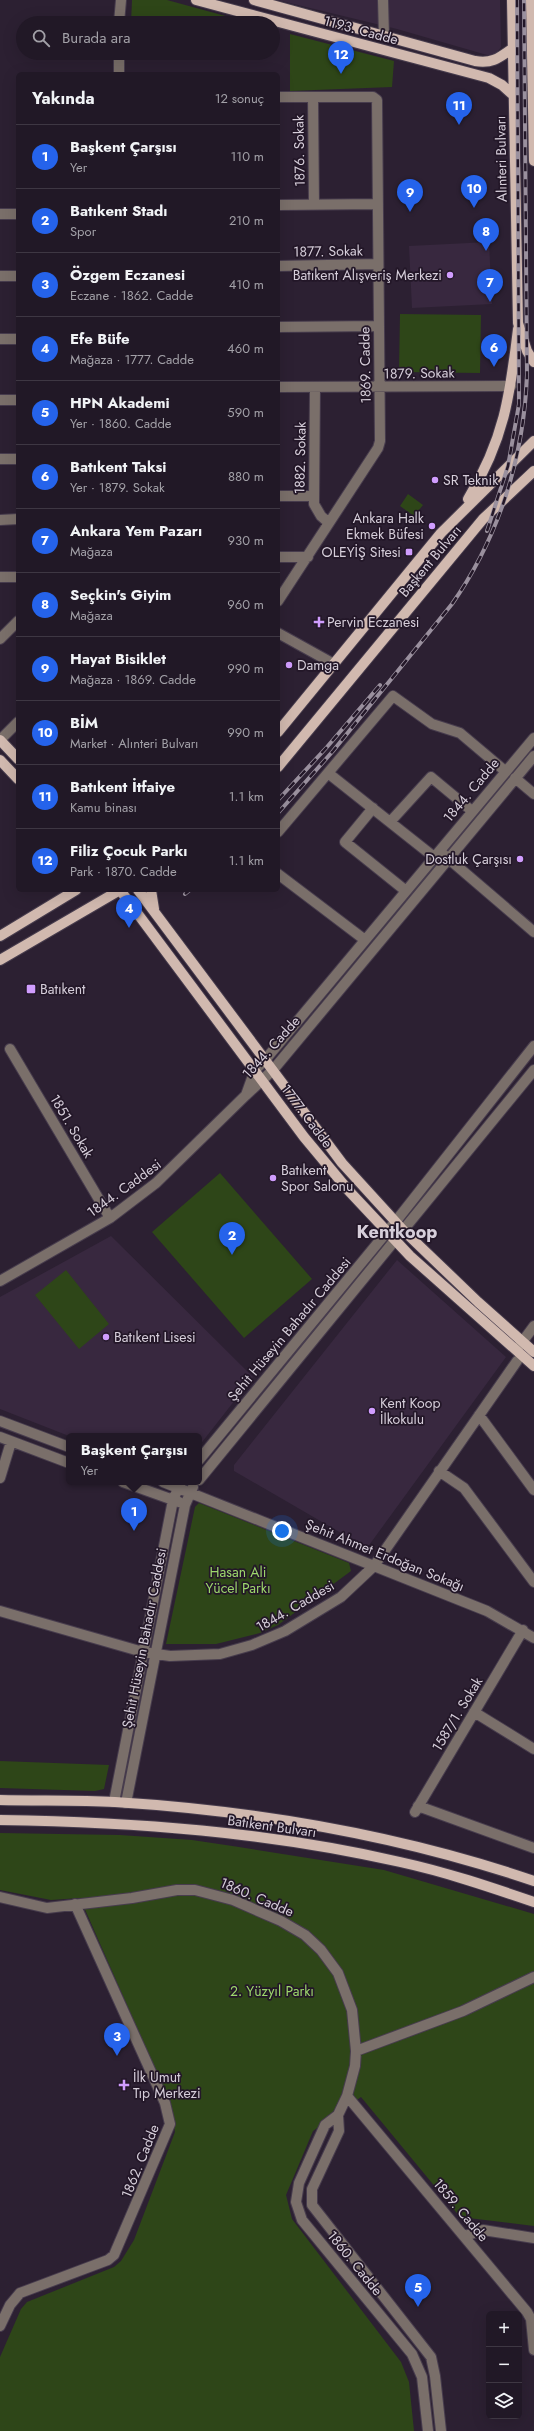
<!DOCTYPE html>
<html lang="tr">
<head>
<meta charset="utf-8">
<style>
	body { margin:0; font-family:Jost,sans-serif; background:#2d2532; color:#f1f3f6 }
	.controls { position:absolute; right:12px; bottom:12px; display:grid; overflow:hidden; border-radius:6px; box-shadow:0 4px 16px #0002 }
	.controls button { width:36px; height:36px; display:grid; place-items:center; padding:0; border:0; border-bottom:1px solid #3e3743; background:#211826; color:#f1f3f6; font:20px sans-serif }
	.you { position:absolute; left:282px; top:1531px; width:14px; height:14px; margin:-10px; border:3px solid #fff; border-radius:50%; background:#1a73e8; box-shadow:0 0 0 6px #1a73e833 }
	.badge { display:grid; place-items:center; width:26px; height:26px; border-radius:50%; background:#2563eb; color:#fff; font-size:13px; font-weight:700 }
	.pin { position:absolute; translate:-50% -33px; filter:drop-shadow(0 1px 2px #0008) }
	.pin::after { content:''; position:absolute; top:21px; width:14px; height:12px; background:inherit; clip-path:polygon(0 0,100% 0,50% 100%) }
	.popup { position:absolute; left:66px; top:1433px; width:136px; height:52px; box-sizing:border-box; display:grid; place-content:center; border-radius:6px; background:#211826; filter:drop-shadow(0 1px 3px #0005); font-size:13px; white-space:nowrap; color:#a2a0a7 }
	.popup b { font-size:15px; color:#f1f3f6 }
	.popup::after { content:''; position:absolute; left:50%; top:100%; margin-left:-8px; border:8px solid transparent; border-top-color:#211826 }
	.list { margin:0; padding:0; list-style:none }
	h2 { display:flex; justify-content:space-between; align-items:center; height:52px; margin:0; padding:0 16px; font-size:17px }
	h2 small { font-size:13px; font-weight:400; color:#a2a0a7 }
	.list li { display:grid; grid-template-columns:26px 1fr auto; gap:12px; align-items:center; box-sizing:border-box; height:64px; padding:0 16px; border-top:1px solid #3e3743 }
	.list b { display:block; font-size:15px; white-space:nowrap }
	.list p { margin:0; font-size:13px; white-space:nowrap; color:#a2a0a7 }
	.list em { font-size:13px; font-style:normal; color:#a2a0a7 }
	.icon { flex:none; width:22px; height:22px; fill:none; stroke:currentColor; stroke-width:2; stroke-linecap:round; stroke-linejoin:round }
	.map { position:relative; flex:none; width:534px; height:2431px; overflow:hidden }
	.search { position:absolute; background:#211826; box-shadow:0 4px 16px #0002; left:16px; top:16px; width:264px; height:44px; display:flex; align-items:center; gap:10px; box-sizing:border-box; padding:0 14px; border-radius:22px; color:#a2a0a7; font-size:15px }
	.panel { position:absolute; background:#211826; box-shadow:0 4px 16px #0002; left:16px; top:72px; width:264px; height:820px; border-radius:6px }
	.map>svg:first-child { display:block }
</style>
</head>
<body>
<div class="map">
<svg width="534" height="2431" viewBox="0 0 534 2431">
	<rect width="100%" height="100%" fill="#2c2032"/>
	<!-- built -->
	<path fill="#38283f" d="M277,0H500L501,47L494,57L397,29Z
		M489,242L492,304L412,308L409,246Z
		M111,1236L253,1377L199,1446V1436H69L0,1409V1297Z
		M397,1260L506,1357L367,1548L234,1471V1465Z"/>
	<!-- green -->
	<path fill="#2e4618" d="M132,0H167L251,23H131Z
		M290,34L394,61L392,87L290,91Z
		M400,314L481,315L480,373L399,372Z
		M408,494L423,505L414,516L400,506Z
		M220,1173L312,1279L244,1338L152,1232Z
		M66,1270L109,1324L79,1349L35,1295Z
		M199,1503L349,1563L351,1571L278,1625L260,1633L216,1644H166L195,1507Z
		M0,1761L109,1765L104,1789L95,1791L0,1788Z
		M0,1833L120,1835L192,1840L239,1847L384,1870L534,1914V2226L460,2217L361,2097L313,2131L286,2195L292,2219L401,2362L409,2382L414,2431H0V2357L21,2309L27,2302L114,2267L121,2261L134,2240L175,2132L169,2101L80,1898L51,1900L0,1890Z"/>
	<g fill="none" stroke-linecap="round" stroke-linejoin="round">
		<!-- minor casing -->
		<g stroke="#473c4d" stroke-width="12">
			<path id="minor" d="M383,0L384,36
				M119,23L121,0
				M119,53V74
				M278,97H373L377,100L380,441L378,448L278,601
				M313,97L314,205
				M278,205L378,204
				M0,214H18
				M278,266L378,264
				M0,276H18
				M278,327L379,326
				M0,339H18
				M278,387L511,386
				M315,388L314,504L321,516L329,523
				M0,400H18
				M0,459H18
				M278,496H314
				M0,520L18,519
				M278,557H308
				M0,577H18
				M278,633L334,664
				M0,639L18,621
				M534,738L265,1060L255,1070L246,1095L273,1070L534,756
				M0,740L18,722
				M328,773L434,857
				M515,778L534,794
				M373,808L345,842L406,891
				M390,822L431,777L472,811
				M278,832L393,696L432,724L460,733L505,771
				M443,854L534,932
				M278,874L365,940
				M10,1049L110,1218
				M0,1281L110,1218L156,1183L246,1095
				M517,1349L534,1326
				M479,1415L534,1490
				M0,1421L69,1447
				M0,1437L69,1463
				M199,1460L400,1216L534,1046
				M439,1471L464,1488L534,1582
				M0,1478L11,1442
				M199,1480L534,1070
				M123,1482L179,1502
				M163,1482L487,1611L534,1638
				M0,1611L143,1652L170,1656L220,1654L252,1645L285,1631L341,1597L374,1566L517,1361
				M474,1712L534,1749
				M114,1802L173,1500L181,1482
				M126,1803L185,1505L193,1487
				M418,1806L534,1848
				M415,1812L523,1630
				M0,1897L47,1908L132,1898L177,1890H195L233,1900L281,1921L305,1935L321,1950L338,1973L352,2010L356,2051L355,2066L347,2096L338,2115
				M356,2051L463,2011L534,1977
				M347,2096L527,2312L531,2319L534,2350
				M465,2236L483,2230L534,2238
				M0,2326L10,2305L20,2293L108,2260L114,2255L170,2124L165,2103L75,1904
				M428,2431L422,2377L412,2354L302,2220L296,2202L299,2183L325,2125L338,2115L339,2131L312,2189V2205L431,2357L435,2376L441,2431"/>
		</g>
		<!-- major casing -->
		<g stroke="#473c4d" stroke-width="12">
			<path id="major" d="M196,0L489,78L502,85L514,96
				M254,0L475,61C492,64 499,58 513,48
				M512,0L518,323L527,351L534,362
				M531,0L534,161
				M468,499C504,440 510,396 518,329
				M278,732L441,533L534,441
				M0,740L18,759
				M0,760L18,779
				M278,767L483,519L534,471
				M120,890L304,1137L349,1191L410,1256L534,1366
				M138,890L342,1163L404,1231L478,1302L534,1352
				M151,890L154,909
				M0,936L76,890
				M0,960L120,890
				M0,1800C38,1801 77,1800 115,1802C258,1811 399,1835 534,1881
				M0,1820C135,1822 269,1832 400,1862C446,1872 490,1887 534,1902"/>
		</g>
		<!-- minor -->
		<use href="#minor" stroke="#7a6f6a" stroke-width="10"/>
		<!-- major -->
		<use href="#major" stroke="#d1b9af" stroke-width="10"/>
		<!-- rail casing -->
		<g stroke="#9a909e" stroke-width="4">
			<path id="rail" d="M487,531L508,466L519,404L517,0
				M278,800L327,747L380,685
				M278,813L333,751L452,604C499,537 524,457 527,375L524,0
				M185,894L190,890"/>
		</g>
		<!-- rail -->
		<use href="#rail" stroke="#231728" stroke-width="2.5" stroke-dasharray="8" stroke-linecap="butt"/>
	</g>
	<!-- markers -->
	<g fill="#d09dfe" stroke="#231728" stroke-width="1.5">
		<circle cx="450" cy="275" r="4"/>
		<circle cx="435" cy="480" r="4"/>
		<circle cx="432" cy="526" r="4"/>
		<rect x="405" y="548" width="8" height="8" rx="2"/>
		<path d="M317 616h4v4h4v4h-4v4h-4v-4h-4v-4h4z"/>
		<circle cx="289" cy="665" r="4"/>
		<circle cx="520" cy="859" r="4"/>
		<rect x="26" y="984" width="10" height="10" rx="2"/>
		<circle cx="273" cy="1178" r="4"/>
		<circle cx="106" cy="1337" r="4"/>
		<circle cx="372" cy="1411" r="4"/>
		<path d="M122 2079h4v4h4v4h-4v4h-4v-4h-4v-4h4z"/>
	</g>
	<g text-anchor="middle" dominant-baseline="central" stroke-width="3.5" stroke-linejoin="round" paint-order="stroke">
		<!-- street labels -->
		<g font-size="14" fill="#d6ceda" stroke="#231728">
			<text transform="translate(361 30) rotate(15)">1193. Cadde</text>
			<text transform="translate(299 151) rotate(-91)">1876. Sokak</text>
			<text transform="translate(501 159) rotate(-91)">Alınteri Bulvarı</text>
			<text transform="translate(328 251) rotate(-1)">1877. Sokak</text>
			<text transform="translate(365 365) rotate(-91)">1869. Cadde</text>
			<text transform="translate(419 373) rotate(-1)">1879. Sokak</text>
			<text transform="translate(300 458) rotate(-89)">1882. Sokak</text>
			<text transform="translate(430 561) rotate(-50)">Başkent Bulvarı</text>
			<text transform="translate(471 790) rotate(-50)">1844. Cadde</text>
			<text transform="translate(271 1047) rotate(-48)">1844. Cadde</text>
			<text transform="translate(307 1116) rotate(53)">1777. Cadde</text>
			<text transform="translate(72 1126) rotate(59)">1851. Sokak</text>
			<text transform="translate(124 1188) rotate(-36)">1844. Caddesi</text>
			<text transform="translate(289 1329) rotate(-50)">Şehit Hüseyin Bahadır Caddesi</text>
			<text transform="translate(385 1555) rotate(22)">Şehit Ahmet Erdoğan Sokağı</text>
			<text transform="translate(295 1606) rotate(-30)">1844. Caddesi</text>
			<text transform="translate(144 1638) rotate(-79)">Şehit Hüseyin Bahadır Caddesi</text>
			<text transform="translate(457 1714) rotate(-59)">1587/1. Sokak</text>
			<text transform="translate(272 1826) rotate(8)">Batıkent Bulvarı</text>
			<text transform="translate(257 1897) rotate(23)">1860. Cadde</text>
			<text transform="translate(140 2161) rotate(-68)">1862. Cadde</text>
			<text transform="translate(461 2210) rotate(50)">1859. Cadde</text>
			<text transform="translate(355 2263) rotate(51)">1860. Cadde</text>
		</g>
		<!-- poi labels -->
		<g font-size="14" fill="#d6ceda" stroke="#231728" text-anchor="start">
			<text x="442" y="275" text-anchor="end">Batıkent Alışveriş Merkezi</text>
			<text x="443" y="480">SR Teknik</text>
			<text x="424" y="518" text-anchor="end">Ankara Halk<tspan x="424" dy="16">Ekmek Büfesi</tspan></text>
			<text x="401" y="552" text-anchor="end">OLEYİŞ Sitesi</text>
			<text x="327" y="622">Pervin Eczanesi</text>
			<text x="297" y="665">Damga</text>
			<text x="512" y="859" text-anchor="end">Dostluk Çarşısı</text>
			<text x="40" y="989">Batıkent</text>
			<text x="281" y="1170">Batıkent<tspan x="281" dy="16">Spor Salonu</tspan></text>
			<text x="114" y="1337">Batıkent Lisesi</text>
			<text x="380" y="1403">Kent Koop<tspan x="380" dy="16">İlkokulu</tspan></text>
			<text x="133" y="2077">İlk Umut<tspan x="133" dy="16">Tıp Merkezi</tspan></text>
		</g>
		<!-- park labels -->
		<g font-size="14" fill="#9dd86c" stroke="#231728">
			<text x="238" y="1572">Hasan Ali<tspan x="238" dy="16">Yücel Parkı</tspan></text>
			<text x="272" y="1991">2. Yüzyıl Parkı</text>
		</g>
		<!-- district labels -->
		<g font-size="18" font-weight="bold" fill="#d6ceda" stroke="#231728">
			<text x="397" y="1232">Kentkoop</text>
		</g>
	</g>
</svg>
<div class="controls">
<button>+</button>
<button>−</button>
<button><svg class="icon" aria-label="layers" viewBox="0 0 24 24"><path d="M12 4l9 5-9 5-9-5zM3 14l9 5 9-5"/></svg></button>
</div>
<div class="you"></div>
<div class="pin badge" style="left:134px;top:1531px">1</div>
<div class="popup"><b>Başkent Çarşısı</b>Yer</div>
<div class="pin badge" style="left:232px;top:1255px">2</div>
<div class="pin badge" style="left:117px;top:2056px">3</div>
<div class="pin badge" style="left:129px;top:928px">4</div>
<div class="pin badge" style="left:418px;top:2307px">5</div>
<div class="pin badge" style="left:494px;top:367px">6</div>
<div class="pin badge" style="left:490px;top:302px">7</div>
<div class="pin badge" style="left:486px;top:251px">8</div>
<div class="pin badge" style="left:410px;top:212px">9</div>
<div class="pin badge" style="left:474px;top:208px">10</div>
<div class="pin badge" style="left:459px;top:125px">11</div>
<div class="pin badge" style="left:341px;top:74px">12</div>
<div class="search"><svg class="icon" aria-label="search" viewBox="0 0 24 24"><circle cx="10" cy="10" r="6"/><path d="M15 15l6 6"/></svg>Burada ara</div>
<section class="panel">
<h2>Yakında<small>12 sonuç</small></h2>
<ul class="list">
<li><span class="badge">1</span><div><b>Başkent Çarşısı</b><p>Yer</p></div><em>110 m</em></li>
<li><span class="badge">2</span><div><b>Batıkent Stadı</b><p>Spor</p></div><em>210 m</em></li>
<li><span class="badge">3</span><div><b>Özgem Eczanesi</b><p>Eczane · 1862. Cadde</p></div><em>410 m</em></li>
<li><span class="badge">4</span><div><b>Efe Büfe</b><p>Mağaza · 1777. Cadde</p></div><em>460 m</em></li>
<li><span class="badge">5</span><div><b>HPN Akademi</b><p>Yer · 1860. Cadde</p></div><em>590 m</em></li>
<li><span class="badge">6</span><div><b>Batıkent Taksi</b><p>Yer · 1879. Sokak</p></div><em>880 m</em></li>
<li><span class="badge">7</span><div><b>Ankara Yem Pazarı</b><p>Mağaza</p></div><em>930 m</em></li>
<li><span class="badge">8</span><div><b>Seçkin's Giyim</b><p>Mağaza</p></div><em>960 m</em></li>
<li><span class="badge">9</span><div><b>Hayat Bisiklet</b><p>Mağaza · 1869. Cadde</p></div><em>990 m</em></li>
<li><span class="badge">10</span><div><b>BİM</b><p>Market · Alınteri Bulvarı</p></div><em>990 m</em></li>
<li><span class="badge">11</span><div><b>Batıkent İtfaiye</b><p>Kamu binası</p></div><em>1.1 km</em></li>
<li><span class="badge">12</span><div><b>Filiz Çocuk Parkı</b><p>Park · 1870. Cadde</p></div><em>1.1 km</em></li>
</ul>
</section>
</div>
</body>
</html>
